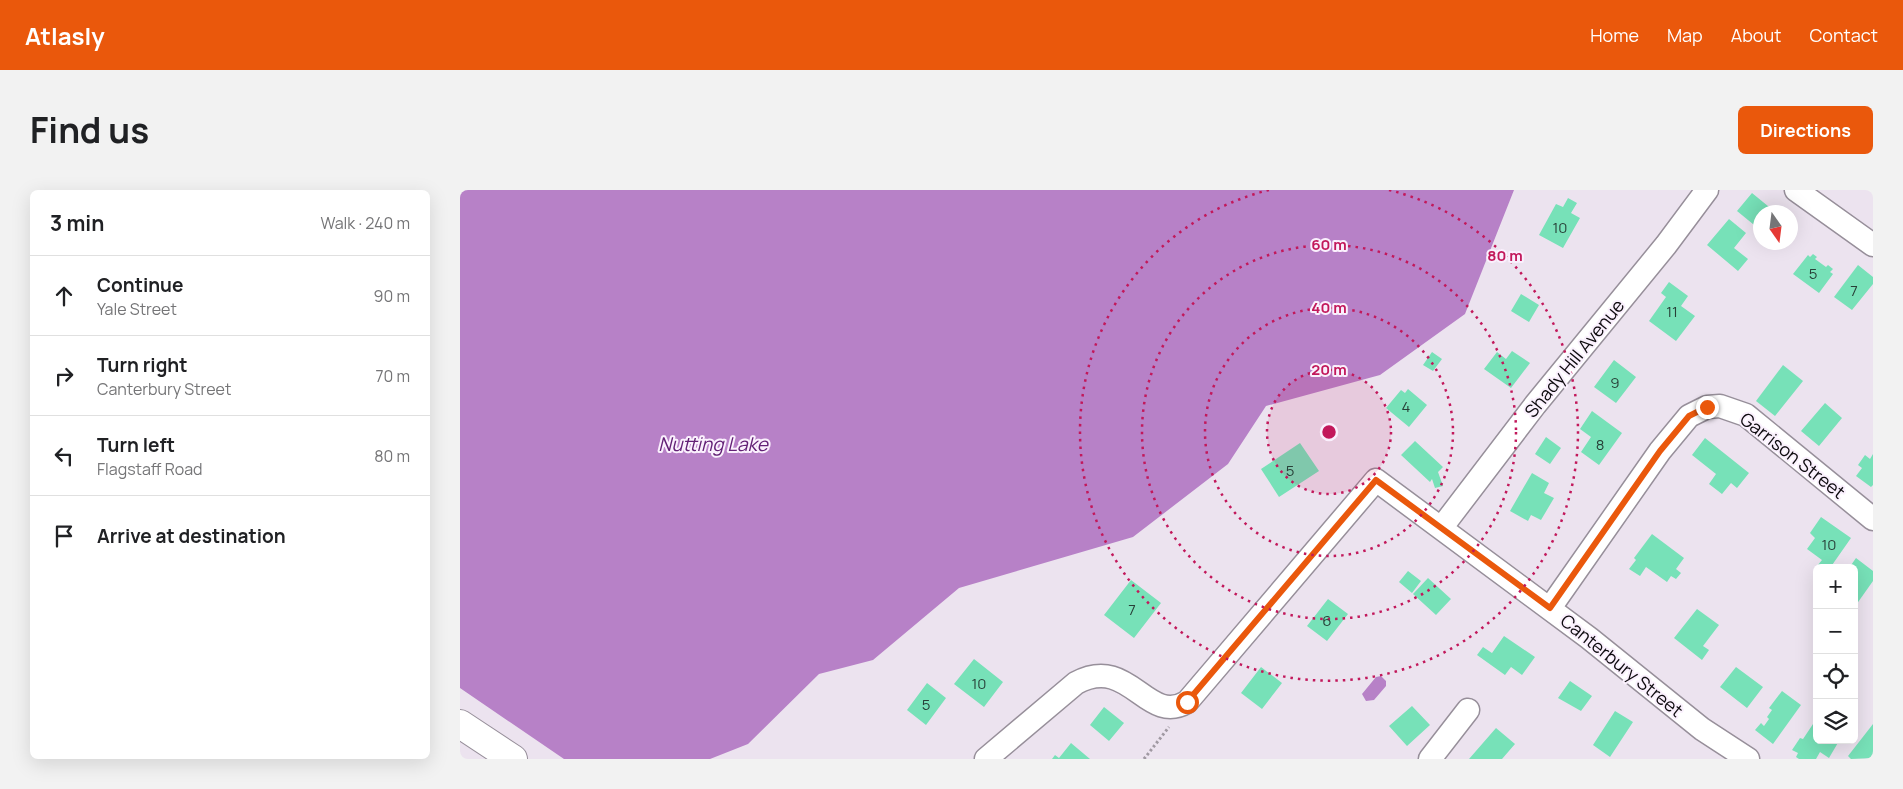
<!DOCTYPE html>
<html lang="en">
<head>
<meta charset="utf-8">
<style>
	body { margin:0; font-family:Manrope,sans-serif; background:#f2f2f2; color:#202124 }
	.controls { position:absolute; right:15px; bottom:15px; display:grid; overflow:hidden; border-radius:8px; box-shadow:0 5px 20px #0002 }
	.controls button { width:45px; height:45px; display:grid; place-items:center; padding:0; border:0; border-bottom:1px solid #e0e0e0; background:#fff; color:#202124; font:25px sans-serif }
	.compass { position:absolute; left:1293px; top:15px; width:45px; height:45px; border-radius:50%; background:#fff; box-shadow:0 5px 20px #0002; rotate:166deg }
	.stop { position:absolute; width:15px; height:15px; margin:-11px; border:4px solid #ea580c; border-radius:50%; background:#fff }
	.stop.end { background:#ea580c; border-color:#fff; box-shadow:0 1px 5px #0008 }
	.list { margin:0; padding:0; list-style:none }
	h2 { display:flex; justify-content:space-between; align-items:center; height:65px; margin:0; padding:0 20px; font-size:21px }
	h2 small { font-size:16px; font-weight:400; color:#757577 }
	.list li { display:grid; grid-template-columns:32px 1fr auto; gap:15px; align-items:center; box-sizing:border-box; height:80px; padding:0 20px; border-top:1px solid #e0e0e0 }
	.list b { display:block; font-size:19px; white-space:nowrap }
	.list p { margin:0; font-size:16px; white-space:nowrap; color:#757577 }
	.list em { font-size:16px; font-style:normal; color:#757577 }
	.icon { flex:none; width:28px; height:28px; fill:none; stroke:currentColor; stroke-width:2; stroke-linecap:round; stroke-linejoin:round }
	.map { position:relative; flex:none; width:1413px; height:569px; overflow:hidden; border-radius:8px }
	header { display:flex; align-items:center; gap:30px; box-sizing:border-box; height:70px; padding:0 25px; background:#ea580c; color:#fff }
	header strong { font-size:24px }
	nav { display:flex; gap:28px; margin-inline-start:auto; font-size:18px }
	.intro { display:flex; align-items:center; justify-content:space-between; box-sizing:border-box; height:120px; padding:0 30px }
	h1 { margin:0; font-size:35px }
	.button { padding:12px 22px; border-radius:8px; background:#ea580c; color:#fff; font-size:18px; font-weight:700 }
	main { display:flex; gap:30px; padding:0 30px }
	aside { flex:1; background:#fff; border-radius:8px; box-shadow:0 5px 20px #0002 }
	.map>svg:first-child { display:block }
</style>
</head>
<body>
<header>
<strong>Atlasly</strong>
<nav><a>Home</a><a>Map</a><a>About</a><a>Contact</a></nav>
</header>
<div class="intro"><h1>Find us</h1><a class="button">Directions</a></div>
<main>
<aside>
<h2>3 min<small>Walk · 240 m</small></h2>
<ul class="list">
<li><svg class="icon" aria-label="ahead" viewBox="0 0 24 24"><path d="M12 20V5M6 11l6-6 6 6"/></svg><div><b>Continue</b><p>Yale Street</p></div><em>90 m</em></li>
<li><svg class="icon" aria-label="right" viewBox="0 0 24 24"><path d="M7 20v-9h11M14 6l5 5-5 5"/></svg><div><b>Turn right</b><p>Canterbury Street</p></div><em>70 m</em></li>
<li><svg class="icon" aria-label="left" viewBox="0 0 24 24"><path d="M17 20v-9H6M10 6l-5 5 5 5"/></svg><div><b>Turn left</b><p>Flagstaff Road</p></div><em>80 m</em></li>
<li><svg class="icon" aria-label="arrive" viewBox="0 0 24 24"><path d="M6 21V4h12l-3 4 3 4H6"/></svg><div><b>Arrive at destination</b></div></li>
</ul>
</aside>
<div class="map">
<svg width="1413" height="569" viewBox="0 0 1413 569">
	<rect width="100%" height="100%" fill="#ece3ef"/>
	<!-- water -->
	<path fill="#b781c7" d="M0,0H1054L1005,124L920,185L806,216L768,274L673,347L499,398L413,470L359,484L288,554L250,569H104L0,498Z
		M921,486L926,491V496L914,510L906,511L902,504L916,487Z"/>
	<!-- building -->
	<path fill="#77e1b8" d="M1292,3L1314,21L1300,22L1299,39L1277,21Z
		M1108,8L1117,13L1111,23L1120,28L1103,58L1079,45L1096,14L1103,17Z
		M1269,29L1286,43L1274,58L1288,69L1278,81L1247,55Z
		M1353,64L1357,67L1355,69L1366,77L1368,75L1373,79L1370,82L1373,84L1359,103L1333,84L1348,65L1350,67Z
		M1398,75L1413,87V94L1392,120L1374,107Z
		M1209,92L1228,106L1221,116L1235,126L1216,151L1189,131L1206,107L1201,103Z
		M1061,104L1079,115L1069,132L1051,121Z
		M1052,161L1070,173L1051,198L1024,179L1037,162L1046,169Z
		M972,162L982,169L973,181L963,175Z
		M1154,170L1176,187L1156,213L1134,197Z
		M1323,175L1343,191L1315,226L1296,211Z
		M948,199L967,215L949,237L926,218L941,200L945,203Z
		M1365,213L1382,228L1359,256L1341,241Z
		M1132,221L1162,243L1139,275L1121,262L1131,247L1120,239Z
		M1086,247L1101,258L1090,274L1075,264Z
		M1245,248L1289,283L1277,298L1271,293L1262,304L1249,294L1256,284L1232,265Z
		M955,251L983,277L978,282L983,296L975,298L972,289L970,292L941,265Z
		M840,253L859,281L819,307L801,279Z
		M1413,264V295L1411,297L1396,286L1402,278L1398,275L1405,265L1410,269Z
		M1072,283L1089,293L1084,303L1094,308L1081,330L1071,325L1068,331L1050,321Z
		M1361,327L1391,348L1370,378L1357,376L1362,370L1347,359L1355,348L1350,343Z
		M1192,344L1224,368L1216,379L1221,383L1216,389L1211,386L1207,392L1186,377L1180,386L1169,379L1176,370L1174,368Z
		M1396,368L1413,381V391L1396,415L1394,378H1389Z
		M948,381L961,391L952,403L939,392Z
		M968,388L991,409L976,425L953,404Z
		M671,390L701,413L674,448L644,425Z
		M868,409L888,424L867,451L847,436Z
		M1237,419L1259,435L1243,456L1249,460L1242,470L1214,448Z
		M1044,446L1075,467L1062,485L1051,477L1045,485L1017,465L1023,457L1032,463Z
		M514,469L543,492L524,517L494,494Z
		M801,477L822,493L802,519L781,503Z
		M1276,477L1303,497L1287,518L1260,497Z
		M1110,491L1132,506L1121,521L1098,508Z
		M467,493L486,508L466,535L447,520Z
		M1322,501L1341,515L1313,554L1295,540L1301,533L1304,536L1309,529L1307,527L1312,520L1309,518Z
		M952,516L970,535L947,556L929,536Z
		M644,517L664,533L649,551L630,535Z
		M1155,521L1173,532L1150,567L1133,555Z
		M1353,534L1357,537V550L1379,551L1369,568L1360,562L1356,569H1339L1336,567L1338,563L1332,560L1340,548L1343,549Z
		M1413,534V568L1391,569L1388,566Z
		M1036,538L1055,554L1042,569H1009Z
		M611,553L630,569H592L595,565L599,568Z"/>
	<g fill="none" stroke-linecap="round" stroke-linejoin="round">
		<!-- minor casing -->
		<g stroke="#978f9a" stroke-width="25">
			<path id="minor" d="M1336,0L1413,55
				M982,337L1075,215L1206,55L1247,0
				M1090,418L1200,261L1229,226L1247,217L1260,216L1286,225L1413,329
				M526,569L616,493C670,464 686,536 727,512L916,290L1129,448L1242,539L1288,569
				M970,569L1008,520"/>
		</g>
		<!-- secondary casing -->
		<g stroke="#978f9a" stroke-width="30">
			<path id="secondary" d="M0,534L53,569"/>
		</g>
		<!-- path -->
		<path stroke="#a099a2" stroke-width="3" stroke-dasharray="2.5 2.5" stroke-linecap="butt" d="M684,569L709,537"/>
		<!-- minor -->
		<use href="#minor" stroke="#fff" stroke-width="22"/>
		<!-- secondary -->
		<use href="#secondary" stroke="#fff" stroke-width="28"/>
	</g>
	<g fill="none" stroke-linecap="round" stroke-linejoin="round">
		<!-- route -->
		<path stroke="#ea580c" stroke-width="6" d="M727,512L916,290L1090,418L1200,261L1229,226L1247,217"/>
	</g>
	<!-- distance rings -->
	<circle cx="869" cy="242" r="62" fill="#c2185b" fill-opacity=".12"/>
	<g fill="none" stroke="#c2185b" stroke-width="2.5" stroke-dasharray="2.5 5">
		<circle cx="869" cy="242" r="62"/>
		<circle cx="869" cy="242" r="124"/>
		<circle cx="869" cy="242" r="187"/>
		<path d="M929 0A249 249 0 1 1 809 0"/>
	</g>
	<g text-anchor="middle" dominant-baseline="central" stroke-width="4" stroke-linejoin="round" paint-order="stroke">
		<!-- number labels -->
		<g font-size="15" fill="#284038">
			<text x="1100" y="37">10</text>
			<text x="1353" y="83">5</text>
			<text x="1394" y="100">7</text>
			<text x="1212" y="121">11</text>
			<text x="1155" y="192">9</text>
			<text x="946" y="216">4</text>
			<text x="1140" y="254">8</text>
			<text x="830" y="280">5</text>
			<text x="1369" y="354">10</text>
			<text x="672" y="419">7</text>
			<text x="867" y="430">6</text>
			<text x="519" y="493">10</text>
			<text x="466" y="514">5</text>
		</g>
		<!-- street labels -->
		<g font-size="18" fill="#0d0a0e" stroke="#faf0fd">
			<text transform="translate(1114 168) rotate(-51)">Shady Hill Avenue</text>
			<text transform="translate(1333 265) rotate(38)">Garrison Street</text>
			<text transform="translate(1162 475) rotate(39)">Canterbury Street</text>
		</g>
		<!-- water labels -->
		<g font-size="19" font-style="italic" fill="#632176" stroke="#faf0fd">
			<text x="253" y="254">Nutting Lake</text>
		</g>
	</g>
	<circle cx="869" cy="242" r="8" fill="#c2185b" stroke="#faf0fd" stroke-width="2.5"/>
	<g font-size="15" text-anchor="middle" font-weight="bold" fill="#c2185b" stroke="#faf0fd" stroke-width="4" stroke-linejoin="round" paint-order="stroke">
		<text x="869" y="60">60 m</text>
		<text x="1045" y="71">80 m</text>
		<text x="869" y="123">40 m</text>
		<text x="869" y="185">20 m</text>
	</g>
</svg>
<div class="controls">
<button>+</button>
<button>−</button>
<button><svg class="icon" aria-label="locate" viewBox="0 0 24 24"><circle cx="12" cy="12" r="6"/><path d="M12 2v4M12 18v4M2 12h4M18 12h4"/></svg></button>
<button><svg class="icon" aria-label="layers" viewBox="0 0 24 24"><path d="M12 4l9 5-9 5-9-5zM3 14l9 5 9-5"/></svg></button>
</div>
<svg class="compass" viewBox="-18 -18 36 36"><path d="M0-13l5 13h-10z" fill="#e53935"/><path d="M0 13l5-13h-10z" fill="#757577"/></svg>
<div class="stop" style="left:727px;top:512px"></div>
<div class="stop end" style="left:1247px;top:217px"></div>
</div>
</main>
</body>
</html>
